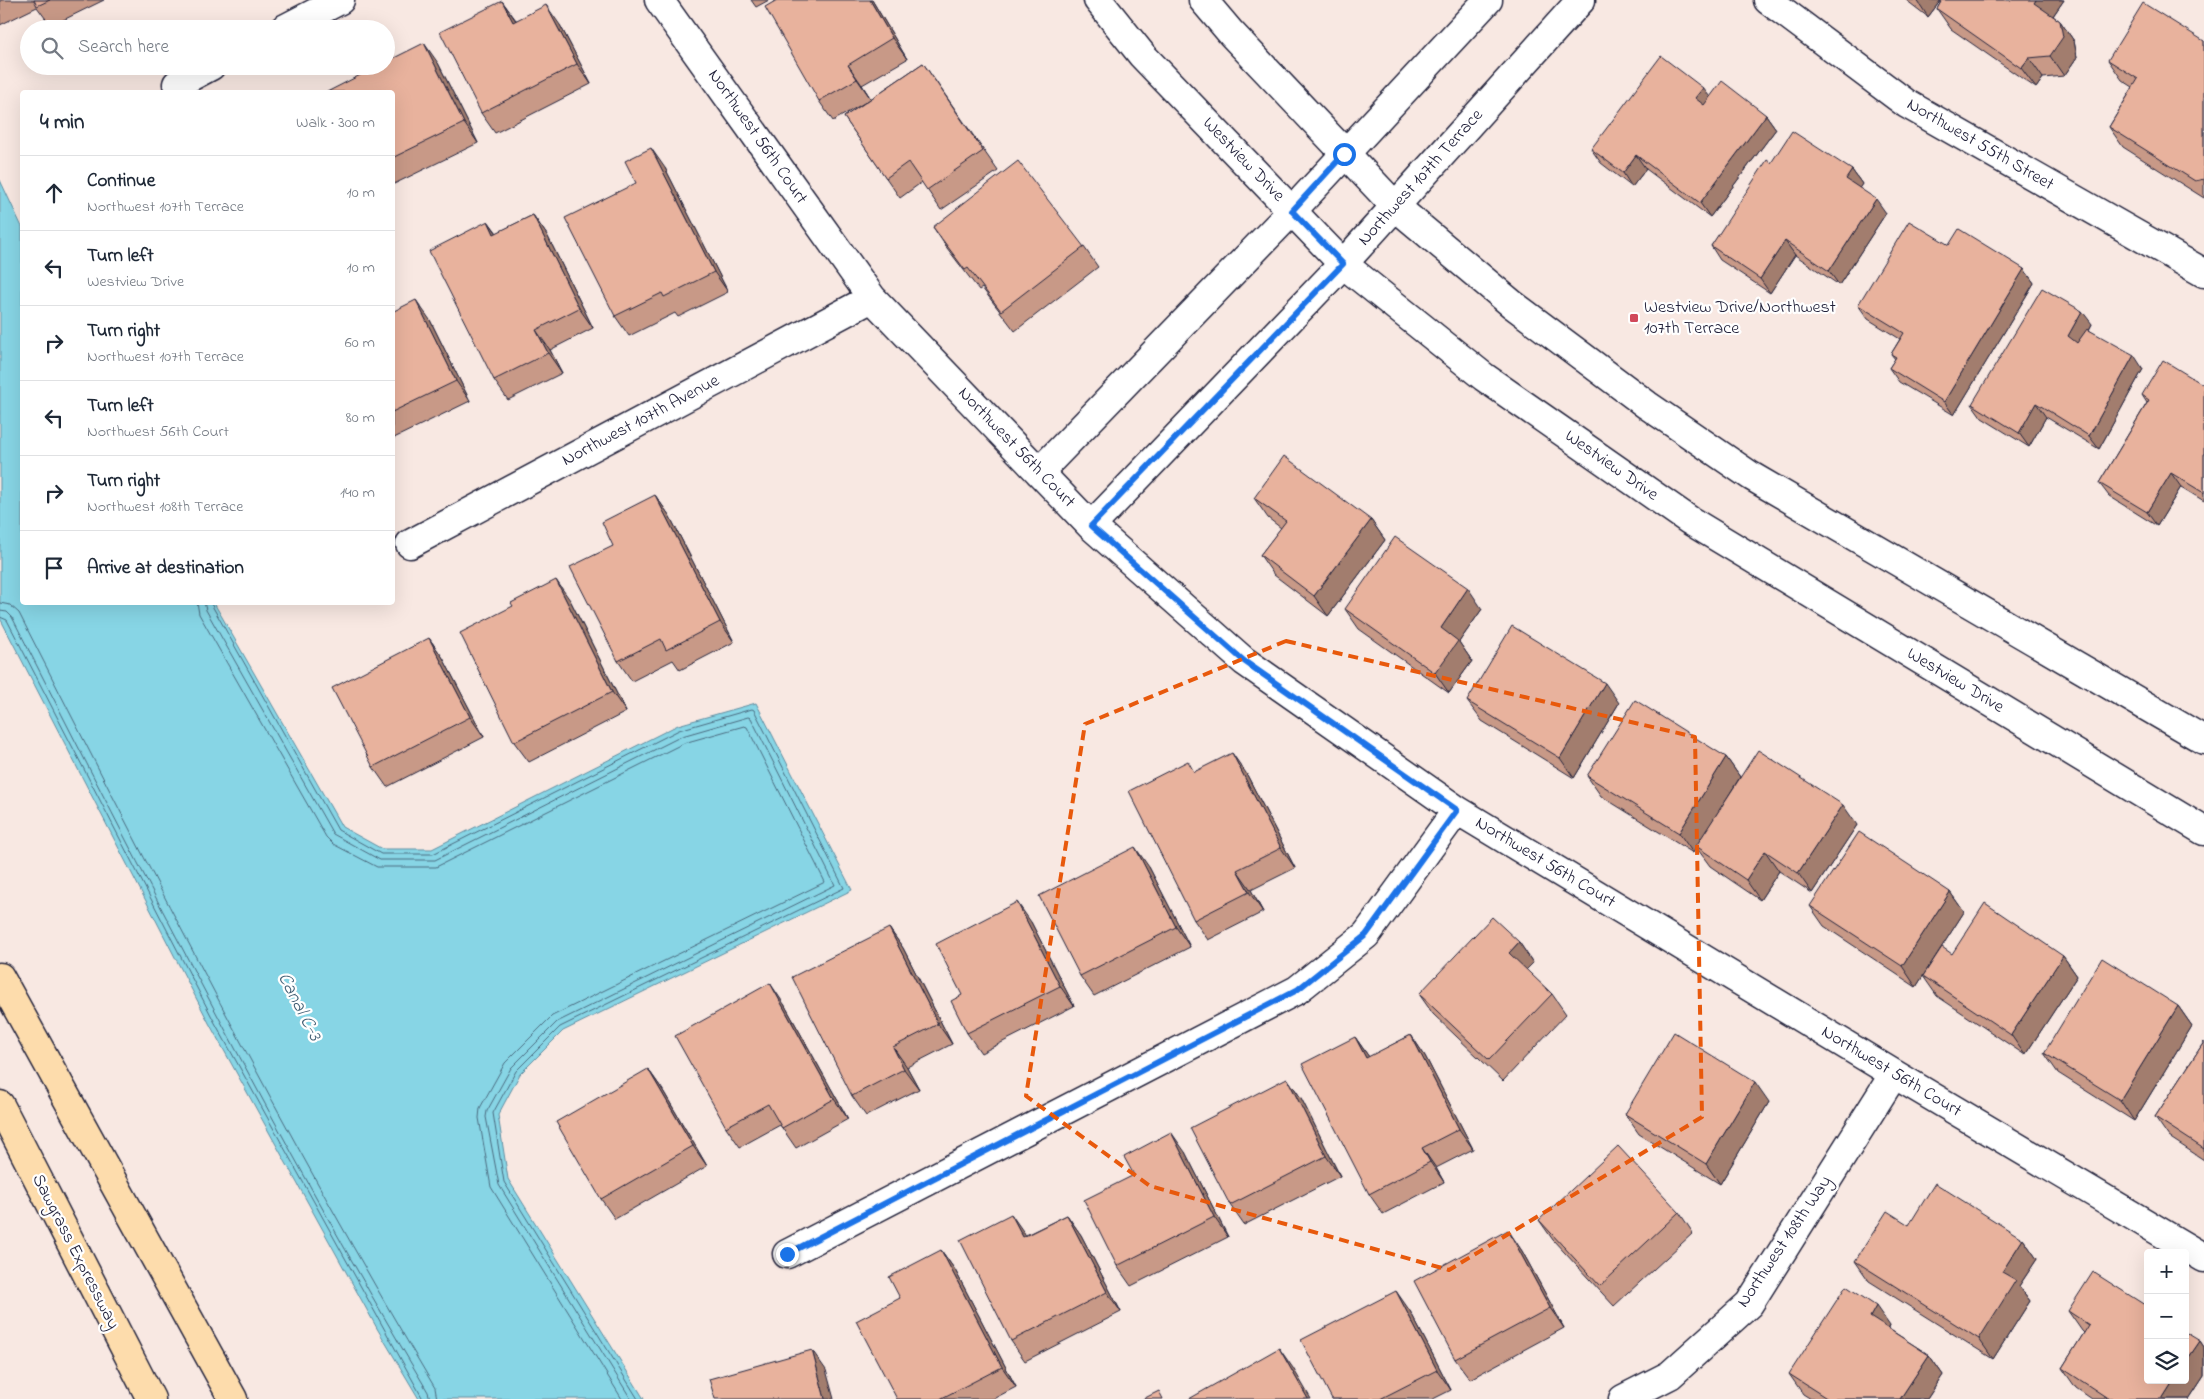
<!DOCTYPE html>
<html lang="en">
<head>
<meta charset="utf-8">
<style>
	body { margin:0; font-family:"Indie Flower",sans-serif; background:#f2f2f3; color:#1f2937 }
	.controls { position:absolute; right:15px; bottom:15px; display:grid; overflow:hidden; border-radius:5px; box-shadow:0 5px 20px #0002 }
	.controls button { width:45px; height:45px; display:grid; place-items:center; padding:0; border:0; border-bottom:1px solid #e0e1e3; background:#fff; color:#1f2937; font:25px sans-serif }
	.stop { position:absolute; width:15px; height:15px; margin:-11px; border:4px solid #1a73e8; border-radius:50%; background:#fff }
	.stop.end { background:#1a73e8; border-color:#fff; box-shadow:0 1px 5px #0008 }
	.list { margin:0; padding:0; list-style:none }
	h2 { display:flex; justify-content:space-between; align-items:center; height:65px; margin:0; padding:0 20px; font-size:21px }
	h2 small { font-size:16px; font-weight:400; color:#747a83 }
	.list li { display:grid; grid-template-columns:32px 1fr auto; gap:15px; align-items:center; box-sizing:border-box; height:75px; padding:0 20px; border-top:1px solid #e0e1e3 }
	.list b { display:block; font-size:19px; white-space:nowrap }
	.list p { margin:0; font-size:16px; white-space:nowrap; color:#747a83 }
	.list em { font-size:16px; font-style:normal; color:#747a83 }
	.icon { flex:none; width:28px; height:28px; fill:none; stroke:currentColor; stroke-width:2; stroke-linecap:round; stroke-linejoin:round }
	.map { position:relative; flex:none; width:2204px; height:1399px; overflow:hidden }
	.search { position:absolute; background:#fff; box-shadow:0 5px 20px #0002; left:20px; top:20px; width:375px; height:55px; display:flex; align-items:center; gap:12px; box-sizing:border-box; padding:0 18px; border-radius:28px; color:#747a83; font-size:19px }
	.panel { position:absolute; background:#fff; box-shadow:0 5px 20px #0002; left:20px; top:90px; width:375px; height:515px; border-radius:5px }
	.map>svg:first-child { display:block }
</style>
</head>
<body>
<div class="map">
<svg width="2204" height="1399" viewBox="0 0 2204 1399">
	<rect width="100%" height="100%" fill="#f8e8e2"/>
	<filter id="ink" filterUnits="userSpaceOnUse"><feTurbulence type="fractalNoise" baseFrequency=".02" numOctaves="2"/><feDisplacementMap in="SourceGraphic" scale="10" xChannelSelector="R" yChannelSelector="G"/><feConvolveMatrix kernelMatrix="1 2 1 2 8 2 1 2 1" color-interpolation-filters="sRGB"/></filter>
	<g filter="url(#ink)">
		<!-- water -->
		<path fill="#87d5e5" stroke="#5f8da1" d="M0,180L22,227V602L214,603L342,827L382,849H432L678,725L756,703L852,890L563,1031L520,1074L498,1115L508,1179L644,1399H419L378,1330L209,1023L0,618Z"/>
		<g fill="none" stroke-linecap="round" stroke-linejoin="round">
			<!-- shore -->
			<path stroke="#4a6a7f" stroke-width="1" d="M197,602L199,614L326,837L333,844L377,867H436L684,743L744,726L747,727L825,882L552,1016L505,1063L480,1108L479,1118L491,1187L622,1399
				M204,602L206,610L333,834L380,860H435L682,736L748,717L751,718L835,885L557,1022L511,1068L487,1111L486,1117L499,1185L631,1399
				M210,602L338,830L381,854H433L679,730L752,709L754,710L844,888L560,1027L516,1071L493,1113L504,1182L638,1399
				M0,603L10,605L19,613C152,874 285,1136 435,1388L437,1399
				M0,611L7,612L12,617C145,878 278,1140 428,1392L430,1399
				M0,617L7,620L214,1021L423,1399"/>
			<!-- street casing -->
			<g stroke="#22223b" stroke-width="31">
				<path id="street" d="M659,0L872,298L1091,526L1244,661L1457,810L1894,1074L2204,1258
					M1768,0L1907,104L2204,273
					M284,29L340,0
					M177,84L211,66
					M1039,472L1292,211L1488,0
					M1091,526L1343,264L1581,0
					M410,544L872,298
					M787,1254L1297,990L1366,935L1457,810
					M1623,1399L1670,1375L1749,1304L1894,1074"/>
			</g>
			<!-- secondary casing -->
			<g stroke="#22223b" stroke-width="31">
				<path id="secondary" d="M1098,0L1142,55L1343,264L1484,377L1689,520L2204,831
					M1203,0L1231,33L1396,207L1512,304L1647,405L1751,476L2204,740"/>
			</g>
			<!-- highway casing -->
			<g stroke="#22223b" stroke-width="31">
				<path id="highway" d="M0,977L233,1399
					M0,1105L151,1399"/>
			</g>
			<!-- street -->
			<use href="#street" stroke="#fff" stroke-width="28"/>
			<!-- secondary -->
			<use href="#secondary" stroke="#fff" stroke-width="28"/>
			<!-- highway -->
			<use href="#highway" stroke="#fddcac" stroke-width="28"/>
		</g>
		<!-- wall -->
		<path fill="#c89987" stroke="#22223b" d="M0,0H104L51,26L37,7L0,25Z
			M751,0H769L756,7Z
			M872,0L907,59L862,85L871,99L833,121L819,101Z
			M1906,0H1941L1928,17Z
			M1942,0H2064L2053,16L2060,21L2074,41L2077,57L2064,76L2043,78L2036,88L1951,29L1937,9Z
			M502,1L516,20L560,25L591,84L495,133L481,113Z
			M2204,41V198L2123,147L2109,127L2133,87L2122,80L2108,60Z
			M438,63L478,143L392,185V92Z
			M923,63L998,171L941,210L922,182L900,198L844,117Z
			M1710,97L1766,115L1776,129L1710,217L1646,169L1632,187L1601,163L1591,149Z
			M1771,163L1852,170L1862,184L1859,188L1886,213L1839,285L1795,255L1770,293L1720,260L1711,246Z
			M665,168L728,292L678,317L675,313L629,336L615,316Z
			M533,215L547,235L593,328L550,350L562,373L508,400L494,380L488,221L497,233Z
			M933,227L1084,247L1098,267L1015,331L982,288L979,290L947,248Z
			M1949,245L2024,269L2034,283L1954,415L1899,382L1889,368L1895,359L1891,354L1900,339L1868,319L1858,305Z
			M392,312L430,320L470,401L392,439Z
			M2092,324L2089,330L2143,369L2099,449L2046,417L2029,447L1982,418L1972,404Z
			M2204,385V501L2181,487L2157,526L2109,496L2099,483L2147,403L2142,395Z
			M655,495L669,515L734,642L680,670L673,660L632,681L618,661L613,546Z
			M1254,498L1371,520L1385,540L1328,616L1274,575L1260,555L1281,528L1268,518Z
			M570,600L626,712L529,762L514,742Z
			M1345,609H1482L1459,642L1472,661L1449,693L1359,629Z
			M429,638L443,658L484,737L387,787L373,767Z
			M1467,701L1619,703L1574,778L1482,721Z
			M1726,757L1740,777L1857,825L1812,893L1779,871L1760,900L1710,866L1696,847L1693,853L1601,796L1587,776Z
			M1195,771L1246,773L1295,868L1251,890L1263,912L1208,940L1194,920Z
			M1149,867L1190,947L1094,996L1080,976Z
			M1950,892L1964,912L1928,968L1952,954L2063,956L2077,976L2025,1055L1937,996L1923,976L1916,987L1824,926L1810,906Z
			M1031,922L1074,1006L981,1053L967,1033L962,995Z
			M889,928L903,948L952,1044L907,1067L919,1089L866,1116L852,1096Z
			M1519,942L1533,963L1526,970L1552,994L1566,1014L1503,1081L1433,1014L1419,994Z
			M784,1004L848,1119L796,1148L780,1125L740,1147L726,1127Z
			M2178,1006L2192,1026L2134,1121L2058,1073L2044,1053Z
			M1411,1035L1425,1056L1473,1149L1436,1168L1444,1182L1383,1214L1369,1194L1355,1037L1369,1057Z
			M2204,1042V1160L2169,1137L2155,1117Z
			M648,1069L662,1089L707,1166L615,1219L601,1199Z
			M1287,1078L1301,1098L1340,1176L1244,1225L1230,1205Z
			M1769,1102L1720,1184L1639,1134L1625,1114Z
			M1185,1152L1228,1237L1131,1286L1117,1266Z
			M1679,1212L1693,1233L1614,1306L1553,1240L1539,1220Z
			M1067,1215L1081,1235L1121,1312L1025,1361L1011,1341L1026,1235Z
			M1909,1225L2023,1239L2037,1259L2019,1286L2030,1301L1993,1359L1869,1281L1855,1261Z
			M1508,1230L1522,1251L1564,1328L1470,1379L1455,1359Z
			M941,1250L955,1270L1016,1387L993,1399H897L900,1298Z
			M1410,1311L1451,1390L1433,1399H1332Z
			M2068,1311L2200,1341L2204,1347V1376L2189,1399H2092L2076,1388L2062,1368L2084,1333L2082,1331Z
			M1890,1326L1889,1329L1929,1355L1943,1375L1927,1399H1811L1803,1394L1789,1374Z"/>
		<!-- shaded-wall -->
		<path fill="#a27d6e" stroke="#22223b" d="M870,0H872L907,59L892,38Z
			M1917,0H1941L1928,17Z
			M2036,0H2064L2048,23L2034,3Z
			M502,1L516,21L513,22Z
			M546,5L560,25L591,84L577,64Z
			M2060,21L2074,41L2077,57L2064,76L2050,56Z
			M424,43L438,63L478,143L464,123Z
			M2029,58L2043,78L2036,88L2021,68Z
			M848,65L862,85L871,99L857,79Z
			M1703,88L1713,101L1705,112L1695,98Z
			M1766,115L1776,129L1710,217L1700,203Z
			M651,148L665,168L728,292L714,272Z
			M1636,155L1646,169L1632,187L1623,173Z
			M1852,170L1862,184L1856,193L1846,179Z
			M1876,199L1886,213L1839,285L1829,271Z
			M533,215L547,235L593,328L579,308Z
			M488,221L502,241L494,234Z
			M1785,241L1795,255L1770,293L1760,279Z
			M2024,269L2034,283L1954,415L1944,402Z
			M416,300L430,320L470,401L456,381Z
			M2082,311L2092,324L2078,350L2068,336Z
			M536,330L550,350L562,373L548,353Z
			M2134,355L2143,369L2099,449L2089,436Z
			M2036,403L2046,417L2029,447L2019,433Z
			M2171,473L2181,487L2157,526L2147,512Z
			M655,495L669,515L734,642L720,622Z
			M1371,520L1385,540L1328,616L1314,596Z
			M556,580L570,600L626,712L612,692Z
			M1468,588L1482,609L1459,642L1472,661L1449,693L1435,673L1441,628Z
			M429,638L443,658L484,737L470,717Z
			M1605,683L1619,703L1574,778L1560,758Z
			M1232,753L1246,773L1295,868L1281,848Z
			M1726,757L1740,777L1693,853L1679,833Z
			M1843,805L1857,825L1812,893L1798,873Z
			M1135,847L1149,867L1190,947L1176,927Z
			M1765,851L1779,871L1760,900L1746,880Z
			M1237,870L1251,890L1263,912L1249,892Z
			M1950,892L1964,912L1916,987L1902,966Z
			M1017,902L1031,922L1074,1006L1060,986Z
			M889,928L903,948L952,1044L938,1024Z
			M1519,942L1533,963L1523,973L1509,953Z
			M2063,956L2077,976L2025,1055L2011,1035Z
			M770,983L784,1004L848,1119L834,1099Z
			M2178,1006L2192,1026L2134,1121L2120,1100Z
			M1411,1035L1425,1056L1473,1149L1459,1129Z
			M1355,1037L1369,1057L1366,1058Z
			M893,1047L907,1067L919,1089L904,1069Z
			M648,1069L662,1089L707,1166L693,1146Z
			M1287,1078L1301,1098L1340,1176L1326,1156Z
			M1755,1082L1769,1102L1720,1184L1706,1164Z
			M1171,1132L1185,1152L1228,1237L1214,1217Z
			M1422,1148L1436,1168L1444,1182L1430,1162Z
			M1011,1214L1025,1234L1037,1257L1023,1237Z
			M1067,1215L1081,1235L1121,1312L1107,1292Z
			M1508,1230L1522,1251L1564,1328L1550,1308Z
			M2023,1239L2037,1259L2019,1286L2030,1301L1993,1359L1979,1339L2002,1272Z
			M941,1250L955,1270L1016,1387L1002,1367Z
			M1396,1291L1410,1311L1451,1390L1437,1370Z
			M1876,1306L1890,1326L1884,1337L1870,1317Z
			M2200,1341L2204,1347V1376L2189,1399H2162L2174,1380H2185V1363Z
			M1279,1348L1293,1368L1311,1399H1308Z
			M812,1350L826,1370L834,1399H825Z
			M1929,1355L1943,1375L1927,1399H1900Z"/>
		<!-- building -->
		<path fill="#e8b29d" stroke="#22223b" d="M34,0H50L37,6Z
			M777,0H870L892,38L848,65L857,79L819,101L765,7Z
			M1942,0H2036L2034,3L2060,21L2063,37L2050,56L2029,58L2021,68L1937,9Z
			M502,1L513,22L546,5L577,64L481,113L440,32Z
			M2143,3L2204,41V179L2195,181L2109,127L2138,79L2108,60Z
			M424,43L464,123L392,158V92H327L378,66H386V62Z
			M1661,56L1703,88L1695,98L1704,105L1722,81L1766,115L1700,203L1636,155L1623,173L1591,149Z
			M923,63L983,151L927,190L908,162L886,178L844,117Z
			M1792,131L1852,170L1846,179L1876,199L1829,271L1785,241L1760,279L1711,246L1767,160L1771,163Z
			M651,148L714,272L664,297L662,293L615,316L565,218L636,183L625,161Z
			M1018,161L1084,247L1001,311L968,268L965,270L933,227Z
			M533,215L579,308L536,330L548,353L494,380L429,251L488,221L494,234Z
			M1909,221L1949,245L1959,229L2024,269L1944,402L1889,368L1896,357L1891,354L1904,333L1858,305Z
			M2042,288L2082,311L2068,336L2077,343L2087,329L2134,355L2089,436L2036,403L2019,433L1972,404Z
			M416,300L456,381L392,412V312Z
			M2163,360L2204,385V493L2171,473L2147,512L2099,483L2149,400L2142,395Z
			M1284,456L1371,520L1314,596L1260,555L1286,521L1254,498Z
			M655,495L720,622L666,650L661,639L618,661L570,567L613,546L602,522Z
			M1395,537L1468,588L1441,628L1458,641L1435,673L1345,609Z
			M556,580L612,692L514,742L460,633L513,606L511,603Z
			M1512,626L1605,683L1560,758L1467,701Z
			M429,638L470,717L373,767L332,688Z
			M1635,700L1726,757L1679,833L1587,776Z
			M1758,750L1843,805L1798,873L1765,851L1746,880L1696,846Z
			M1232,753L1281,848L1237,870L1249,892L1194,920L1129,791L1188,761L1194,772Z
			M1859,832L1950,892L1902,966L1810,906Z
			M1135,847L1176,927L1080,976L1039,896Z
			M1017,902L1060,986L967,1033L951,1001L962,995L936,944Z
			M1985,903L2063,956L2011,1035L1923,976L1942,947L1952,954Z
			M1492,917L1519,942L1509,953L1552,994L1489,1060L1419,994Z
			M889,928L938,1024L893,1047L904,1069L852,1096L792,977Z
			M2102,958L2178,1006L2120,1100L2044,1053Z
			M770,983L834,1099L782,1128L768,1104L726,1127L675,1036Z
			M1674,1032L1755,1082L1706,1164L1625,1114Z
			M1411,1035L1459,1129L1422,1148L1430,1162L1369,1194L1302,1064L1355,1037L1366,1058Z
			M2204,1042V1149L2155,1117Z
			M648,1069L693,1146L601,1199L556,1122Z
			M1287,1078L1326,1156L1230,1205L1190,1128Z
			M1171,1132L1214,1217L1117,1266L1084,1200L1134,1175L1124,1157Z
			M1618,1146L1679,1212L1600,1286L1539,1220Z
			M1935,1183L2023,1239L2002,1272L2016,1280L1979,1339L1855,1261L1887,1211L1909,1225Z
			M1011,1214L1023,1237L1067,1215L1107,1292L1011,1341L960,1240Z
			M1508,1230L1550,1308L1455,1359L1414,1281Z
			M941,1250L1002,1367L940,1399H897L856,1321L900,1298L889,1277Z
			M2093,1272L2148,1307V1380H2174L2162,1399H2109L2062,1368L2089,1325L2068,1311Z
			M1846,1286L1876,1306L1870,1317L1929,1355L1900,1399H1828L1789,1374Z
			M1396,1291L1437,1370L1380,1399H1332L1301,1340Z
			M2185,1332L2200,1341L2185,1363Z
			M1279,1348L1308,1399H1189Z
			M812,1350L825,1399H715L709,1379Z
			M1159,1391L1163,1399H1143Z"/>
	</g>
	<g fill="none" stroke-linecap="round" stroke-linejoin="round" filter="url(#ink)">
		<!-- route -->
		<path stroke="#1a73e8" stroke-width="6" d="M787,1254L1297,990L1366,935L1457,810L1244,661L1091,526L1343,264L1292,211L1344,154"/>
	</g>
	<!-- marked area -->
	<path fill="none" stroke="#e8590c" stroke-width="4" stroke-dasharray="10 6" stroke-linejoin="round" d="M1286,641L1695,737L1702,1117L1449,1270L1150,1186L1026,1096L1085,724Z"/>
	<!-- markers -->
	<rect fill="#d1495b" stroke="#fff" stroke-width="2" x="1629" y="313" width="10" height="10" rx="2.5"/>
	<g text-anchor="middle" dominant-baseline="central" stroke-width="4.5" stroke-linejoin="round" paint-order="stroke">
		<!-- street labels -->
		<g font-size="18" fill="#22223b" stroke="#fff">
			<text transform="translate(757 137) rotate(55)">Northwest 56th Court</text>
			<text transform="translate(1980 145) rotate(30)">Northwest 55th Street</text>
			<text transform="translate(1243 160) rotate(46)">Westview Drive</text>
			<text transform="translate(1421 178) rotate(-48)">Northwest 107th Terrace</text>
			<text transform="translate(641 421) rotate(-28)">Northwest 107th Avenue</text>
			<text transform="translate(1016 448) rotate(46)">Northwest 56th Court</text>
			<text transform="translate(1611 466) rotate(35)">Westview Drive</text>
			<text transform="translate(1955 681) rotate(31)">Westview Drive</text>
			<text transform="translate(1545 863) rotate(31)">Northwest 56th Court</text>
			<text transform="translate(1891 1072) rotate(31)">Northwest 56th Court</text>
			<text transform="translate(1785 1242) rotate(-56)">Northwest 108th Way</text>
			<text transform="translate(75 1252) rotate(63)">Sawgrass Expressway</text>
		</g>
		<!-- poi labels -->
		<g font-size="18" fill="#22223b" stroke="#fff" text-anchor="start">
			<text x="1644" y="308">Westview Drive/Northwest<tspan x="1644" dy="21">107th Terrace</tspan></text>
		</g>
		<!-- water labels -->
		<g font-size="19" font-style="italic" fill="#456176" stroke="#fff">
			<text transform="translate(299 1007) rotate(63)">Canal C-3</text>
		</g>
	</g>
</svg>
<div class="controls">
<button>+</button>
<button>−</button>
<button><svg class="icon" aria-label="layers" viewBox="0 0 24 24"><path d="M12 4l9 5-9 5-9-5zM3 14l9 5 9-5"/></svg></button>
</div>
<div class="stop" style="left:1344px;top:154px"></div>
<div class="stop end" style="left:787px;top:1254px"></div>
<div class="search"><svg class="icon" aria-label="search" viewBox="0 0 24 24"><circle cx="10" cy="10" r="6"/><path d="M15 15l6 6"/></svg>Search here</div>
<section class="panel">
<h2>4 min<small>Walk · 300 m</small></h2>
<ul class="list">
<li><svg class="icon" aria-label="ahead" viewBox="0 0 24 24"><path d="M12 20V5M6 11l6-6 6 6"/></svg><div><b>Continue</b><p>Northwest 107th Terrace</p></div><em>10 m</em></li>
<li><svg class="icon" aria-label="left" viewBox="0 0 24 24"><path d="M17 20v-9H6M10 6l-5 5 5 5"/></svg><div><b>Turn left</b><p>Westview Drive</p></div><em>10 m</em></li>
<li><svg class="icon" aria-label="right" viewBox="0 0 24 24"><path d="M7 20v-9h11M14 6l5 5-5 5"/></svg><div><b>Turn right</b><p>Northwest 107th Terrace</p></div><em>60 m</em></li>
<li><svg class="icon" aria-label="left" viewBox="0 0 24 24"><path d="M17 20v-9H6M10 6l-5 5 5 5"/></svg><div><b>Turn left</b><p>Northwest 56th Court</p></div><em>80 m</em></li>
<li><svg class="icon" aria-label="right" viewBox="0 0 24 24"><path d="M7 20v-9h11M14 6l5 5-5 5"/></svg><div><b>Turn right</b><p>Northwest 108th Terrace</p></div><em>140 m</em></li>
<li><svg class="icon" aria-label="arrive" viewBox="0 0 24 24"><path d="M6 21V4h12l-3 4 3 4H6"/></svg><div><b>Arrive at destination</b></div></li>
</ul>
</section>
</div>
</body>
</html>
